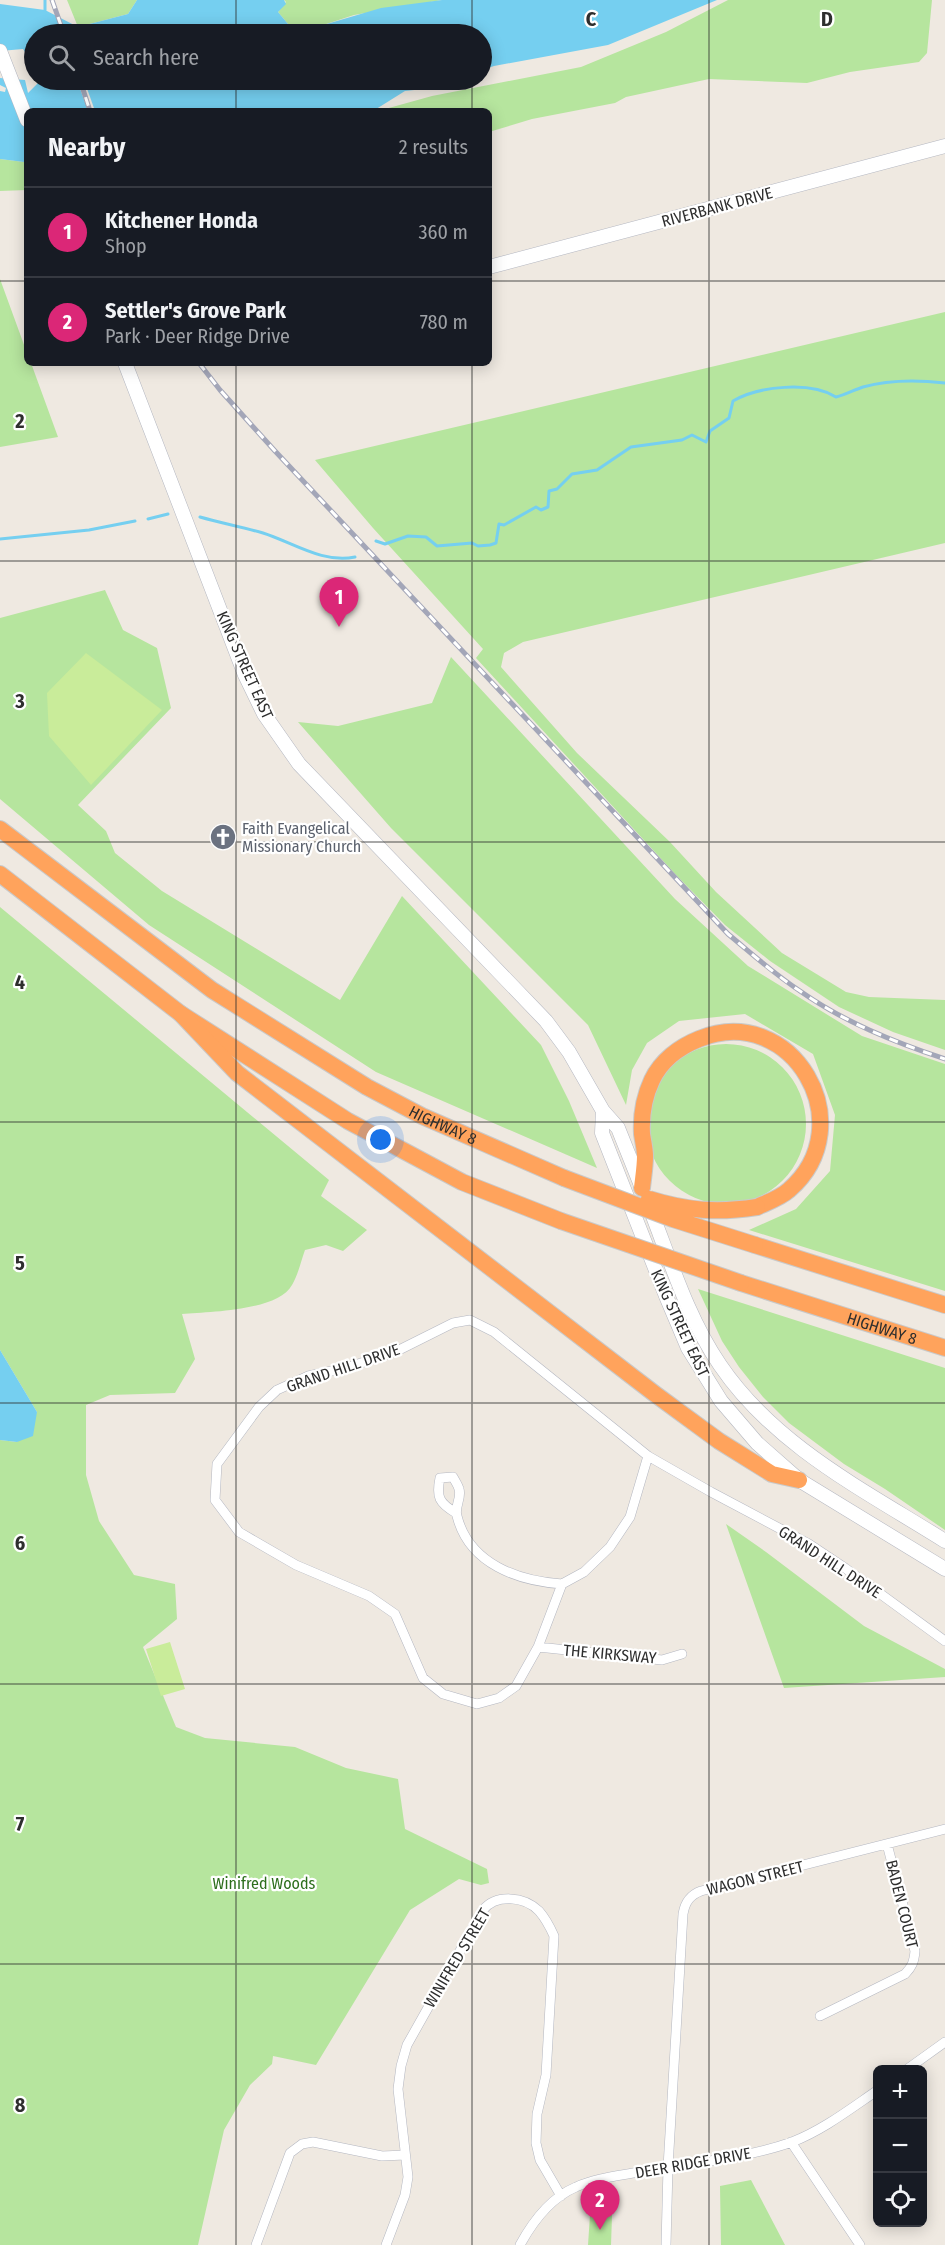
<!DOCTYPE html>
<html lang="en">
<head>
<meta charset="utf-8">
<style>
	body { margin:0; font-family:"Fira Sans Condensed",sans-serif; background:#20242c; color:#f1f3f6 }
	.controls { position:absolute; right:18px; bottom:18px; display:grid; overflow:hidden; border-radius:9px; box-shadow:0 3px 15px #0003 }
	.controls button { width:54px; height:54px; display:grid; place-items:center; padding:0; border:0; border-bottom:2px solid #363941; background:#171b24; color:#f1f3f6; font:30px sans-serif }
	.you { position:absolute; left:381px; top:1140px; width:21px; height:21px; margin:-15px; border:4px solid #fff; border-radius:50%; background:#1a73e8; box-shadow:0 0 0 9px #1a73e833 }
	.badge { display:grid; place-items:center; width:39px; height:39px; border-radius:50%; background:#db2777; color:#fff; font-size:20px; font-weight:700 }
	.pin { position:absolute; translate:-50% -50px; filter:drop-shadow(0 2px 3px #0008) }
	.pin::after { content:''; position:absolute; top:32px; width:21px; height:18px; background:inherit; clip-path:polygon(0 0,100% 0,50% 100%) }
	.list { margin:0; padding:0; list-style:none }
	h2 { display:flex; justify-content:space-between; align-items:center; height:78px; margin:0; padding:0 24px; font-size:26px }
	h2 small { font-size:20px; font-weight:400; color:#9ea1a6 }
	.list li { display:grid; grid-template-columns:39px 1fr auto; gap:18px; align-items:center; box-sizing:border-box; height:90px; padding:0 24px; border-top:2px solid #363941 }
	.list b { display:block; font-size:22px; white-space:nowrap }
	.list p { margin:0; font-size:20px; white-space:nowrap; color:#9ea1a6 }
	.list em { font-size:20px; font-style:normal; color:#9ea1a6 }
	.icon { flex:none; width:33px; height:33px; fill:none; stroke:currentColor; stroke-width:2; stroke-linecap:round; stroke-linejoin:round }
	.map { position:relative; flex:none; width:945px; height:2245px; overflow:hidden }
	.search { position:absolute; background:#171b24; box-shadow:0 3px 15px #0003; left:24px; top:24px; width:468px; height:66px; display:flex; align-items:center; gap:15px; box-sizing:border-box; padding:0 21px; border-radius:33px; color:#9ea1a6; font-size:22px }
	.panel { position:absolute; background:#171b24; box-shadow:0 3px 15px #0003; left:24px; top:108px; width:468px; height:258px; border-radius:9px }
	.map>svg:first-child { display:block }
</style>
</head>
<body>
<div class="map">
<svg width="945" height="2245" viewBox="0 0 945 2245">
	<rect width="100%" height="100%" fill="#efe9e1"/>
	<!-- green -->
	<path fill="#b6e59e" d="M67,0H137L128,14L78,27Z
		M284,0H442L354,15L320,26L288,24L278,12L286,2Z
		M728,0H932L927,53L919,62L850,72L807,83L709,79L626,97L615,103L532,119L489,132V111H378L432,96L581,67L666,32Z
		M0,159L24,162L27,166V190L0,191Z
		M0,279L27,353V363H31L58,437L0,447Z
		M945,312V543L523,642L504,653L501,667L577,753L670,842L716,892L782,953L846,992L869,997L945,1000V1050L893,1032L839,1007L770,961L725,925L677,876L476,658L483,649L373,528L315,460Z
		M105,590L123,630L157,648L171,708L78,805L106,831L115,853L162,891L340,1000L402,896L541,1045L569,1101L597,1168L376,1072L149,925L0,799V618Z
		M451,657L675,899L748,966L862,1036L945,1064V1291L749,1230L796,1209L830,1171L835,1115L813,1054L745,1014L679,1021L647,1043L632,1070L626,1105L588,1025L391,828L298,722L338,726L432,703Z
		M0,907L329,1180L321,1196L367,1230L343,1251L326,1245L305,1250C301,1261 298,1275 292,1285C278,1311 209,1312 182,1314L195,1359L175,1393L110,1395L86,1405V1475L99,1521L134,1575L175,1584L177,1619L143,1647L176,1727L205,1738L295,1747L346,1768L398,1779L405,1829L487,1869L489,1883L481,1885L459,1879L410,1910L316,2065L273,2056L272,2064L250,2085L224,2130L198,2245H0V1440L17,1442L37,1412L0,1350Z
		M646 1124a80 80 0 1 1 160 0a80 80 0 1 1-160 0Z
		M698,1289L945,1368V1530L885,1489L844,1464L789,1423L763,1397L739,1367L722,1341Z
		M726,1524L766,1552L864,1626L945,1669V1677L784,1688Z
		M751,2180L785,2245H721L720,2186Z
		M613,2187L611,2245H588L590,2215L589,2192Z"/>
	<!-- pitch -->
	<path fill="#c9ec9a" d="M86,653L162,710L91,785L49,736L47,693Z
		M170,1642L185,1689L161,1696L146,1649Z"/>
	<!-- water -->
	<path fill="#75cff0" d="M137,0H284L286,4L278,12L288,24L320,26L381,8L442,0H717L608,45L494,66L482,70V34H34V47L31,46L29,48L34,53V61L30,59L23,49L0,51V4L45,10L78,27L128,14Z
		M0,78L25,80L28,93L41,80H116L117,82L139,80H456L433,88L405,91L373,111H27V162H24L0,159V91L5,92L6,88L0,85Z
		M0,1350L37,1412L33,1436L17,1442L0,1440Z"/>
	<!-- pier -->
	<path fill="#efe9e1" d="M77,80H84L95,111H88Z"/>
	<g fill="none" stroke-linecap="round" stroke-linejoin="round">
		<!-- stream -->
		<path stroke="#75cff0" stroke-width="3" d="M45,10V0
			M200,517C221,523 242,527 263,533C292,542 323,564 355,557
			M148,519L168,514
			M0,539L89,530L135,521
			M376,541L385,544L408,536L426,537L437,546L472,543L478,546L490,545L496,543L499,524L504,525L536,507L541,510L548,507L549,491L557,489L572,474L597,470L631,447L682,440L692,435L706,442L710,431L729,418L733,401C759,386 810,381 836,397C845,395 854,390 863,387C888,380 919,380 945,383"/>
		<!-- minor casing -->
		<g stroke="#b4b7c1" stroke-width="10">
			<path id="minor" d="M648,1456L630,1517L610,1547L584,1572L562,1584L538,1647L516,1686L499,1698L477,1704L443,1694L423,1678L395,1614L369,1596L296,1565L239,1532L215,1500L217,1464L259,1407L277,1390L308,1376L346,1368L397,1351L453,1323L470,1320L494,1332L648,1456L711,1492L809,1544L845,1568L945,1641
				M456,1513C439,1503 436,1497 440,1478L453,1477C455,1481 458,1485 459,1489C462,1498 454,1507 457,1516C469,1564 518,1581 562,1584
				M538,1647L662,1660L682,1654
				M820,2016L905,1974C912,1967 914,1962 915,1951L887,1844
				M906,2070L945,2042
				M791,2142L860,2245
				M256,2245L290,2153L302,2144L313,2142L382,2156L405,2155
				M386,2245L405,2195L408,2177L398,2089L401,2066L407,2045L483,1910C496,1894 524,1896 539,1911C546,1919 550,1927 554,1936L546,2075L537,2114L536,2143L540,2160L561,2196
				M520,2245C533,2221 550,2198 576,2187C596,2178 618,2176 639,2172C686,2164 747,2158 792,2142C823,2130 850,2109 878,2090
				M666,2245L668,2167L683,1914C685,1902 690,1895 701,1891L945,1829"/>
		</g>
		<!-- secondary casing -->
		<g stroke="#b4b7c1" stroke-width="15">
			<path id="secondary" d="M0,51L27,120
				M489,267L945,146
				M125,363L245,675L264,714L299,764L546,1021L569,1052L603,1111L618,1128L642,1188
				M603,1111L602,1133L666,1296L688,1348L721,1401L757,1443L799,1480L945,1569
				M649,1206C670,1259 687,1317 720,1365C775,1446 864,1490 945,1541"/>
		</g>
		<!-- motorway casing -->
		<g stroke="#c9c9c9" stroke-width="18">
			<g id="motorway">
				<path id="s1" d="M0,829L212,990L367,1087L422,1116L564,1178"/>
				<path d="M0,874L181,1014L348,1121L462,1182L561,1221"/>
				<path d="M181,1014L237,1073L655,1394L719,1441L772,1474L799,1480"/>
				<path d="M642,1188C643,1178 645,1167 645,1156C645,1149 643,1141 642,1134C641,1116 644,1097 652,1080C661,1061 679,1047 699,1039C792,1001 864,1125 789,1190C780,1198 768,1202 757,1207"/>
				<path d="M755,1245L945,1305"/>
				<path id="s2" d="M741,1283L945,1348"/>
			</g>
		</g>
		<!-- minor -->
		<use href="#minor" stroke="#fff" stroke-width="9"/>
		<!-- secondary -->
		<use href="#secondary" stroke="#fff" stroke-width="14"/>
		<!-- motorway -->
		<use href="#motorway" stroke="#ffa35c" stroke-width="16"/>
		<!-- rail casing -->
		<g stroke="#a3a6b8" stroke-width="5">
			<path id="rail" d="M52,0L64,34
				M80,80L90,111
				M199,363L220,390L275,451L728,934C751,953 774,974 800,991C844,1022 894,1042 945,1059"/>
		</g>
		<!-- rail -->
		<use href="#rail" stroke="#fff" stroke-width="3" stroke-dasharray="9" stroke-linecap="butt"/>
		<!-- motorway-bridge casing -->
		<g stroke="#c9c9c9" stroke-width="18" stroke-linecap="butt">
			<path id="motorway-bridge" d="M564,1178L673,1219L755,1245
				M649,1199C687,1211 718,1213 757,1207
				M561,1221L741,1283"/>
		</g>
		<!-- motorway-bridge -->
		<use href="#motorway-bridge" stroke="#ffa35c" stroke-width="16"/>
	</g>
	<!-- grid -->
	<path fill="none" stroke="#2e2e2e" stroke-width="1.5" stroke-opacity="0.55" d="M236,0V34M472,0V34M709,0V2245M236,80V111M472,80V111M0,281H27M489,281H945M236,363V2245M472,363V2245M0,561H945M0,842H945M0,1122H945M0,1403H945M0,1684H945M0,1964H945"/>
	<!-- icons -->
	<defs>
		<g id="church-disc" transform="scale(1.35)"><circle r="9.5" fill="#6b7280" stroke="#fff"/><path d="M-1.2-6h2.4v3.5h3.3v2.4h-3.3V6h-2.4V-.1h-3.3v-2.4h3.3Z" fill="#fff"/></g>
	</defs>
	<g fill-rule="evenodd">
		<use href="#church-disc" x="223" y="837"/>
	</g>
	<g text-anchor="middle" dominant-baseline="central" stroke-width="4.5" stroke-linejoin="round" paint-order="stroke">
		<!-- street labels -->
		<g font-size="16" fill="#2e2e2e" stroke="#fff">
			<text transform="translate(717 207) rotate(-15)">RIVERBANK DRIVE</text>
			<text transform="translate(245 665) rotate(66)">KING STREET EAST</text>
			<text stroke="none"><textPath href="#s1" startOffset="534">HIGHWAY 8</textPath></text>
			<text transform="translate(680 1323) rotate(65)">KING STREET EAST</text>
			<text stroke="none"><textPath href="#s2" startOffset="148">HIGHWAY 8</textPath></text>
			<text transform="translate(343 1368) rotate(-19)">GRAND HILL DRIVE</text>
			<text transform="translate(830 1562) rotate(33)">GRAND HILL DRIVE</text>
			<text transform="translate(610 1654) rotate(5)">THE KIRKSWAY</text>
			<text transform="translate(755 1878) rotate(-14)">WAGON STREET</text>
			<text transform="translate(902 1904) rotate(76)">BADEN COURT</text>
			<text transform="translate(457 1958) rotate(-59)">WINIFRED STREET</text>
			<text transform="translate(693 2163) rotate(-10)">DEER RIDGE DRIVE</text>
		</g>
		<!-- worship labels -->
		<g font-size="16" fill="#5b616d" stroke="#fff" text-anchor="start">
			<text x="242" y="828">Faith Evangelical<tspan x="242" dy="18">Missionary Church</tspan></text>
		</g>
		<!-- park labels -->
		<g font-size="16" fill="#2c6e1b" stroke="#fff">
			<text x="264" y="1883">Winifred Woods</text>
		</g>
	</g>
	<g font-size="20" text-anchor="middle" font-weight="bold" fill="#2e2e2e" stroke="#fff" stroke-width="4.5" stroke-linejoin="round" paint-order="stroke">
		<text x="591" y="26">C</text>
		<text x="827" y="26">D</text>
		<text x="20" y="428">2</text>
		<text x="20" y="708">3</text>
		<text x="20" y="989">4</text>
		<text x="20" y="1270">5</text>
		<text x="20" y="1550">6</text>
		<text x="20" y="1831">7</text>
		<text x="20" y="2112">8</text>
	</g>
</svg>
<div class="controls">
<button>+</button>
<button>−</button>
<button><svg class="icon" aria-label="locate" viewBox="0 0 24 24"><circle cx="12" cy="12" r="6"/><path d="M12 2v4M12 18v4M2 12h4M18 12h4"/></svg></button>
</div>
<div class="you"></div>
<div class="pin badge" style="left:339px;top:627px">1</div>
<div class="pin badge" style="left:600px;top:2230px">2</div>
<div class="search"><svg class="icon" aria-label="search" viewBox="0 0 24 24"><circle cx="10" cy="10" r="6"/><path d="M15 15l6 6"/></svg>Search here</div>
<section class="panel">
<h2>Nearby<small>2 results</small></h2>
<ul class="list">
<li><span class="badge">1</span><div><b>Kitchener Honda</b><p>Shop</p></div><em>360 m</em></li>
<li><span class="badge">2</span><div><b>Settler's Grove Park</b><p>Park · Deer Ridge Drive</p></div><em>780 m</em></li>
</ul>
</section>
</div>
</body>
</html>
